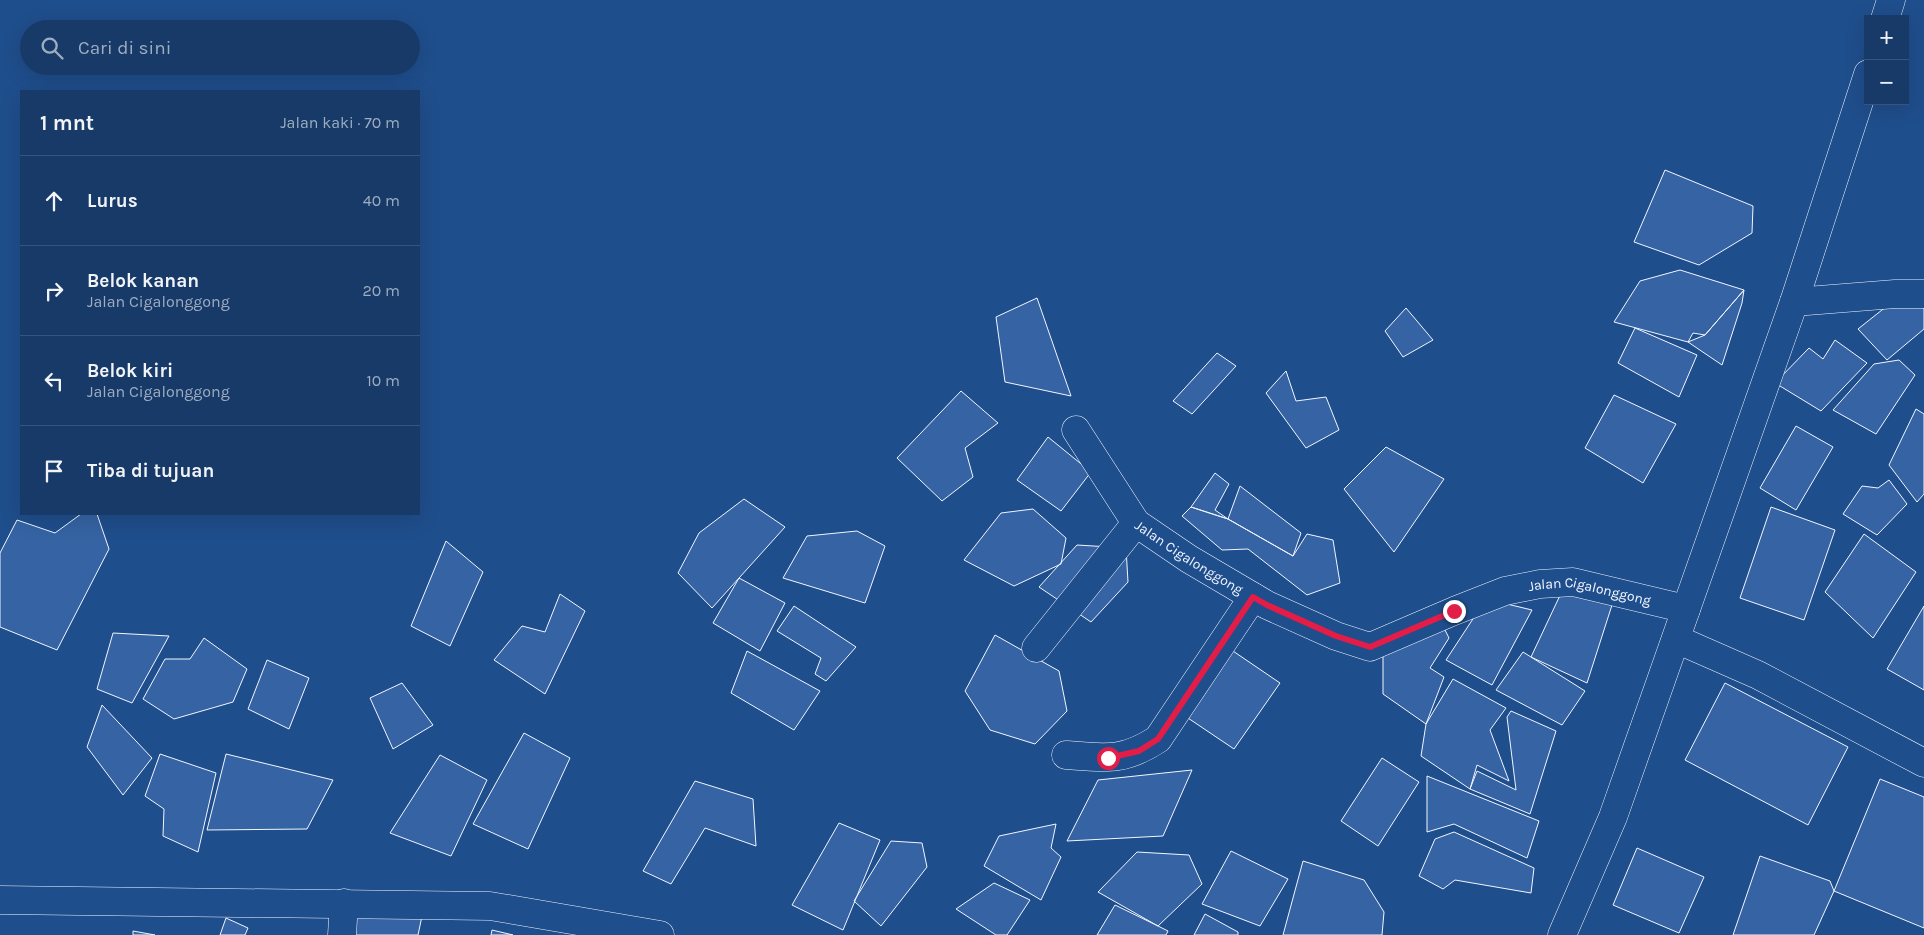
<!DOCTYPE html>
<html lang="id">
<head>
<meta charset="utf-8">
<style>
	body { margin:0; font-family:Karla,sans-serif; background:#244571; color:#f1f3f6 }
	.controls { position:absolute; right:15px; top:15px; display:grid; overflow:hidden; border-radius:0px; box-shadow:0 5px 20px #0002 }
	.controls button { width:45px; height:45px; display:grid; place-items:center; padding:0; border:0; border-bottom:1px solid #36547d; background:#173a69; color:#f1f3f6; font:25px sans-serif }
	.stop { position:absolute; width:15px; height:15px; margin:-11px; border:4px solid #e11d48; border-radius:50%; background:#fff }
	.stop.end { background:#e11d48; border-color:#fff; box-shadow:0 1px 5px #0008 }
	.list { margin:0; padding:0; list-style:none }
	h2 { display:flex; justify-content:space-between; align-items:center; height:65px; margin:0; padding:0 20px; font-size:21px }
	h2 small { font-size:16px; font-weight:400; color:#9eadc0 }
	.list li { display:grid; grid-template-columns:32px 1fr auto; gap:15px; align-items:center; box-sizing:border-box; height:90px; padding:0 20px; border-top:1px solid #36547d }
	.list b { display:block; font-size:19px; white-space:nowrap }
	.list p { margin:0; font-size:16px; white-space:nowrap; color:#9eadc0 }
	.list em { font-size:16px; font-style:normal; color:#9eadc0 }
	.icon { flex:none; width:28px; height:28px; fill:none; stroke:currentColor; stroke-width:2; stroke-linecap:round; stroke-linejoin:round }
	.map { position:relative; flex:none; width:1924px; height:935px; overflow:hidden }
	.search { position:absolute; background:#173a69; box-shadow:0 5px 20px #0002; left:20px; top:20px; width:400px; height:55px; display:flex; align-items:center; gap:12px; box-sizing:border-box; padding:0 18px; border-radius:28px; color:#9eadc0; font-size:19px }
	.panel { position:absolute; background:#173a69; box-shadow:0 5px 20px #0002; left:20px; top:90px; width:400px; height:425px; border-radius:0px }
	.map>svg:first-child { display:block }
</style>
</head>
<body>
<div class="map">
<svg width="1924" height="935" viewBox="0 0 1924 935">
	<rect width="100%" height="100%" fill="#1f4e8c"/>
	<!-- building -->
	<path fill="#3563a3" stroke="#f2f6ff" d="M1665,170L1753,206L1752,233L1699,265L1634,242Z
		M1680,270L1744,290L1705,335L1693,333L1688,342L1614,322L1640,281Z
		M1744,290L1742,303L1722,365L1688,342L1705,335Z
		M1037,298L1071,396L1005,382L996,317Z
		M1892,302L1919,305L1924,308V329L1887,360L1858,329Z
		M1406,308L1433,340L1403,357L1385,331Z
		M1635,328L1697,355L1679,397L1618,363Z
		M1835,340L1867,363L1821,411L1775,383L1809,348L1823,359Z
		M1217,353L1236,366L1192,414L1173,401Z
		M1899,360L1915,375L1876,434L1833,410L1874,364Z
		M1286,371L1296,401L1326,397L1339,430L1306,448L1266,393Z
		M961,391L998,423L965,448L973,477L942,501L897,458Z
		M1614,395L1676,424L1643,483L1585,448Z
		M1916,409L1924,414V494L1917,502L1889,465Z
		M1796,426L1833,447L1796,510L1760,488Z
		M1048,437L1091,472L1061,511L1017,480Z
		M1386,447L1444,479L1394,552L1344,489Z
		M1215,473L1229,484L1215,510L1228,519L1191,507Z
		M1889,480L1907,504L1877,535L1843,514L1862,486L1878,488Z
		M1240,486L1301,533L1293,556L1228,519Z
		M744,499L785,527L712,608L678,573L699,533Z
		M1191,507L1228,519L1293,556L1307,534L1333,540L1340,583L1307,595L1248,549L1222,550L1182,516Z
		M1771,507L1835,530L1804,620L1740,598Z
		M1033,509L1066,538L1061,564L1014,586L964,560L1001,513Z
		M81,514H97L109,549L57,650L0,627V553L17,520L55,533Z
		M857,531L885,546L865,603L783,578L807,536Z
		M1864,534L1916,572L1873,638L1825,592Z
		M446,541L483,572L450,646L411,626Z
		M1077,545L1126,548L1128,582L1091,622L1039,587Z
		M739,578L785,603L760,651L713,623Z
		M1563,589L1612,605L1587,683L1531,657Z
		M560,594L585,611L545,694L494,660L522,626L545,632Z
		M1486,599L1532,610L1492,685L1446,660Z
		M794,606L856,647L826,681L815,674L821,658L777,631Z
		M1924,606V690L1887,669Z
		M1442,624L1449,638L1430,668L1444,677L1426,724L1383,694V649Z
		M113,633L169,636L132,703L97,689Z
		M995,635L1059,671L1067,711L1035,744L990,730L965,691Z
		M204,638L247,669L233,702L174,719L143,699L165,659H190Z
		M1230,649L1280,683L1234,749L1185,716Z
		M747,651L820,691L794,730L731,693Z
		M1523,652L1585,691L1562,725L1496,690Z
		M267,660L309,678L289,729L248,709Z
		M1453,679L1506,708L1490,730L1509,781L1477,765L1470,789L1421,756L1426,724Z
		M402,683L433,725L393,749L370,698Z
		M1725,683L1848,747L1808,825L1685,760Z
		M102,705L152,758L123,795L87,747Z
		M1511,711L1556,731L1530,814L1470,789L1477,771L1516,790L1507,717Z
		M524,733L570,758L528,849L473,824Z
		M160,754L216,773L198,852L163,836L164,809L145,796Z
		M226,754L333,780L307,829L207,830Z
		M440,755L487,780L451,856L390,833Z
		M1382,758L1419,782L1378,846L1341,821Z
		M1192,770L1163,836L1067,841L1098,780Z
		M1427,776L1539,821L1527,858L1454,824L1427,832Z
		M1880,779L1924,797V928L1834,891Z
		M695,781L753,799L756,846L705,828L671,884L643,871Z
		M839,823L880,840L843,930L792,905Z
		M1056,824L1051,848L1061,857L1041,900L984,866L999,836Z
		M1454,832L1534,868L1531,893L1455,880L1443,889L1419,876L1435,839Z
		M891,841L922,843L927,867L881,926L854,901Z
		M1637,848L1704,877L1679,933L1613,905Z
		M1231,851L1288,879L1260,926L1202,904Z
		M1137,852L1189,855L1202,884L1158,926L1098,892Z
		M1760,856L1830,881L1834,891L1814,935H1733Z
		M1303,861L1364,880L1384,912L1382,935H1283Z
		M994,883L1030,900L1007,935H996L956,909Z
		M1115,905L1158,926L1168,931L1166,935H1097Z
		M351,910L422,916L418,935H350Z
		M1205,914L1238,932V935H1194Z
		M226,918L248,928L245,935H220Z
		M492,930L513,935H491Z
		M133,931L155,935H133Z"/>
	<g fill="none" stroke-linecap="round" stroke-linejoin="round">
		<!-- minor casing -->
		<g stroke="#f2f6ff" stroke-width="29">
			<g id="minor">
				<path d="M1794,302L1895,294H1924"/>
				<path id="s1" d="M1076,430L1136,523L1189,559L1267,605L1336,636L1370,647L1454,611L1505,591L1540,584L1573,582L1686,609"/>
				<path d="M1676,639L1758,675L1924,763"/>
				<path d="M1036,648L1136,523"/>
				<path d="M1066,755C1105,758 1123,762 1158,739L1253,597"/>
				<path d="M0,900L490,906L660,935"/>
				<path d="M342,935L344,903"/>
			</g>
		</g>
		<!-- tertiary casing -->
		<g stroke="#f2f6ff" stroke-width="29">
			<path id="tertiary" d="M1885,19L1891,0
				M1562,935L1613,817L1794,302L1868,74"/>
		</g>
		<!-- minor -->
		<use href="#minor" stroke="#1f4e8c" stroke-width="28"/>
		<!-- tertiary -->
		<use href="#tertiary" stroke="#1f4e8c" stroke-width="28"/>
	</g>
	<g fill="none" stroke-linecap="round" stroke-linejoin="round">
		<!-- route -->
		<path stroke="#e11d48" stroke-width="6" d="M1108,758L1139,751L1158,739L1253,597L1267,605L1336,636L1370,647L1454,611"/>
	</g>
	<g text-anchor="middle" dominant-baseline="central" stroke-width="4" stroke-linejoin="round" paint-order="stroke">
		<!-- street labels -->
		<g font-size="14" fill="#f2f6ff" stroke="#1f4e8c">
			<text stroke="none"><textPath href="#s1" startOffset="174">Jalan Cigalonggong</textPath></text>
			<text stroke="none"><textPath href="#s1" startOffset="609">Jalan Cigalonggong</textPath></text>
		</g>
	</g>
</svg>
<div class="controls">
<button>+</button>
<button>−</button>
</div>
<div class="stop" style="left:1108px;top:758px"></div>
<div class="stop end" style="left:1454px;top:611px"></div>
<div class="search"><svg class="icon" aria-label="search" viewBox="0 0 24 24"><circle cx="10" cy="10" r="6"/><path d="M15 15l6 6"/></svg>Cari di sini</div>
<section class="panel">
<h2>1 mnt<small>Jalan kaki · 70 m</small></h2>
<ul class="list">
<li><svg class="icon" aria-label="ahead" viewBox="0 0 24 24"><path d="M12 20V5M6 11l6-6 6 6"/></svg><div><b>Lurus</b></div><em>40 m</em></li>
<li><svg class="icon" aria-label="right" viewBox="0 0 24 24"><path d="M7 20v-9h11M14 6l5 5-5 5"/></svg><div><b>Belok kanan</b><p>Jalan Cigalonggong</p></div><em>20 m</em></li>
<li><svg class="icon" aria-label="left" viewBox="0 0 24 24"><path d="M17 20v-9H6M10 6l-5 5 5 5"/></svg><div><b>Belok kiri</b><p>Jalan Cigalonggong</p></div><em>10 m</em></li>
<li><svg class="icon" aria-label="arrive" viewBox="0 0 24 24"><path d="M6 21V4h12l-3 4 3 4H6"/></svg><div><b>Tiba di tujuan</b></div></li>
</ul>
</section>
</div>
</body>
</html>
